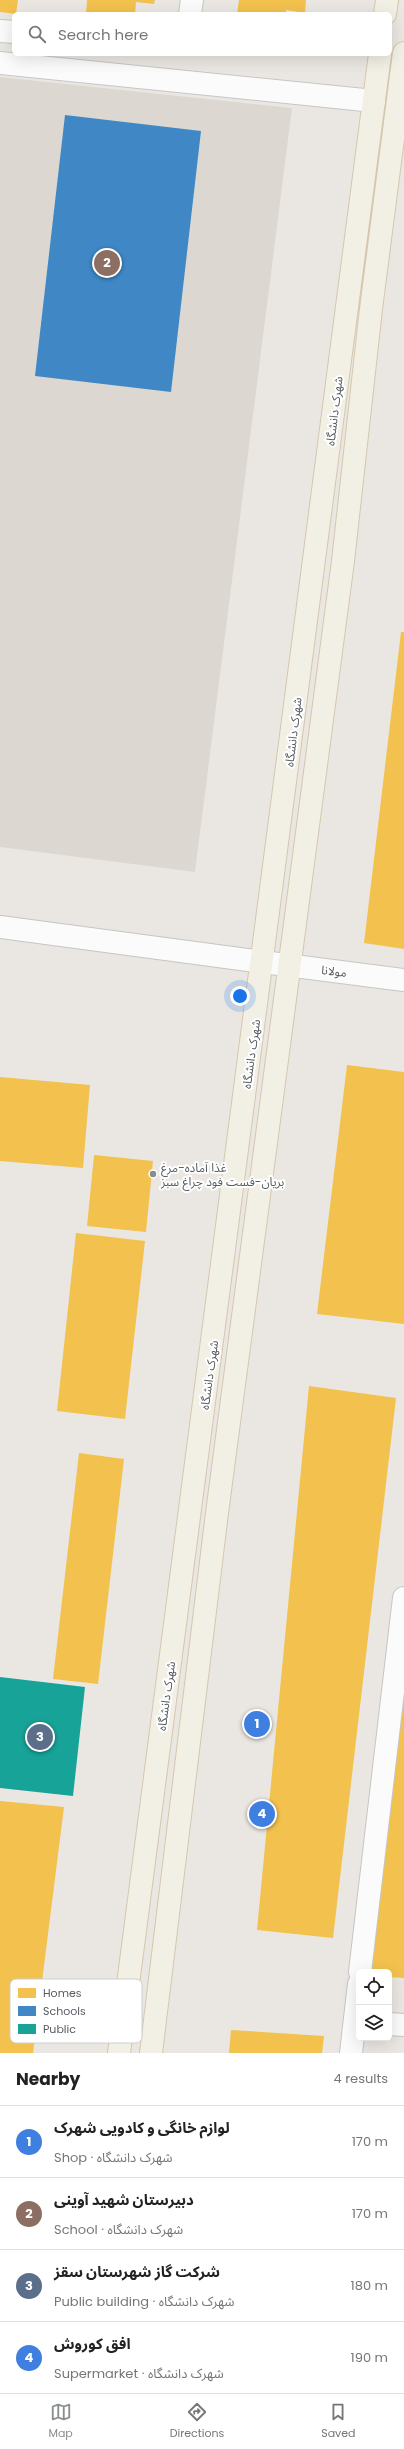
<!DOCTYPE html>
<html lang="en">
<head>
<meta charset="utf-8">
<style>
	body { margin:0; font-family:Poppins,"Noto Sans Arabic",sans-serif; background:#f2f2f2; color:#222 }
	.controls { position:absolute; right:12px; bottom:12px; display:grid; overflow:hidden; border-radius:6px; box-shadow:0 4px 16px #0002 }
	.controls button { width:36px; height:36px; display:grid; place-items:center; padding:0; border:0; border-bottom:1px solid #e0e0e0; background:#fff; color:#222; font:20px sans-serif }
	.you { position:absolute; left:240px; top:996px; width:14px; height:14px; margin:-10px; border:3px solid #fff; border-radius:50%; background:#1a73e8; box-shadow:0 0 0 6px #1a73e833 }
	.badge { display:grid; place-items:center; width:26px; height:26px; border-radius:50%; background:#8a8d8e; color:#fff; font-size:13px; font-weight:700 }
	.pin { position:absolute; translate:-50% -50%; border:2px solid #fff; box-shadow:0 1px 4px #0006 }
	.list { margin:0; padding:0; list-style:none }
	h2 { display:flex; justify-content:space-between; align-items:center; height:52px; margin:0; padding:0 16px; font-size:17px }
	h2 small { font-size:13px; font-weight:400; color:#767676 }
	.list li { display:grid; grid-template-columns:26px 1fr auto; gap:12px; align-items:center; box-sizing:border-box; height:72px; padding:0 16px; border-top:1px solid #e0e0e0 }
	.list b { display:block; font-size:15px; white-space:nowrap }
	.list p { margin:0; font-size:13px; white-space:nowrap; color:#767676 }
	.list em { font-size:13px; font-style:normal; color:#767676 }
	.icon { flex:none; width:22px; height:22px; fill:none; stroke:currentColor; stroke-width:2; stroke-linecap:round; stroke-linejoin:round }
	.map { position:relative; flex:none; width:404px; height:2053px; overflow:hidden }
	.search { position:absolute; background:#fff; box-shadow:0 4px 16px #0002; left:12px; right:12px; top:12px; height:44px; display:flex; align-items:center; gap:10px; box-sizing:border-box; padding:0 14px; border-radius:6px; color:#767676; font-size:15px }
	.sheet { height:340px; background:#fff }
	nav { display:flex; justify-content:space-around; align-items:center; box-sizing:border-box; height:56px; border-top:1px solid #e0e0e0; background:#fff; font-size:11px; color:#767676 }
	nav a { display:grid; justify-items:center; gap:2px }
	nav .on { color:#8a8d8e }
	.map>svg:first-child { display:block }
</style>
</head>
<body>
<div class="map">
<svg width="404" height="2053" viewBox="0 0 404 2053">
	<rect width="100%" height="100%" fill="#eae7e2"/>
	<!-- education -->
	<path fill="#dcd8d1" d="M0,77L292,108L195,872L0,847Z"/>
	<!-- homes -->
	<path fill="#f2c14e" d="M0,0H18L16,14L0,12Z
		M87,0H155L154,4L136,2L135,14H86Z
		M239,0H306L305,13L286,10V14H237Z
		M401,632H404V949L364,943Z
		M347,1065L404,1072V1324L317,1314Z
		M0,1077L90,1085L83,1168L0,1161Z
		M94,1155L153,1161L146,1232L87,1226Z
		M76,1233L145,1241L125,1419L57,1411Z
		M309,1386L396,1398L333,1938L257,1930Z
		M79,1453L124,1459L98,1684L53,1679Z
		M403,1702H404V1978L389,1977V1972H367Z
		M0,1801L64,1807L33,2053H0Z
		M231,2030L324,2036L322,2053H229Z"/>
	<!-- schools -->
	<path fill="#3f88c5" d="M65,115L201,131L171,392L35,376Z"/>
	<!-- public -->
	<path fill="#17a398" d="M0,1677L85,1687L73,1796L0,1788Z"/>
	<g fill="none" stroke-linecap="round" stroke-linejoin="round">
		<!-- street casing -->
		<g stroke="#c7c6c6" stroke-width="24">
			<path id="street" d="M190,14L192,0
				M0,31L14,32
				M0,63L374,101
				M263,962L404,980
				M360,1972L404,1598
				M389,2024L404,2025
				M351,2053L359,1984"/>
		</g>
		<!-- secondary casing -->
		<g stroke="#c4c5c4" stroke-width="24">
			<path id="secondary" d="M0,927L263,962"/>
		</g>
		<!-- primary casing -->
		<g stroke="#d4c7ad" stroke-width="24">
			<path id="primary" d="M385,14L387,0
				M119,2053L380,54
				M151,2053L217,1513L343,561L371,309L404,53"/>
		</g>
		<!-- street -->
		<use href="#street" stroke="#fcfbfb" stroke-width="22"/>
		<!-- secondary -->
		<use href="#secondary" stroke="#fcfbfb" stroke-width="22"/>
		<!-- primary -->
		<use href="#primary" stroke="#f2efe5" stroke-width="22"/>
	</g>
	<!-- markers -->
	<circle fill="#8a8d8e" stroke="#fff" stroke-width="1.5" cx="153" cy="1174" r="4"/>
	<g text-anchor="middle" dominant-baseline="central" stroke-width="4" stroke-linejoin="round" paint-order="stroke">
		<!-- street labels -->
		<g font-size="12" fill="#575c61" stroke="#fff">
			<text transform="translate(334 411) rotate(-83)">شهرک دانشگاه</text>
			<text transform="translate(293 732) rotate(-83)">شهرک دانشگاه</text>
			<text transform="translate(334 971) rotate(7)">مولانا</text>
			<text transform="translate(251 1054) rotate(-82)">شهرک دانشگاه</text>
			<text transform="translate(209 1375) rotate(-82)">شهرک دانشگاه</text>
			<text transform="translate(166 1696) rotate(-82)">شهرک دانشگاه</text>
		</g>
		<!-- poi labels -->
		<g font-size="12" fill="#575c61" stroke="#fff" text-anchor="start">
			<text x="161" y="1167">غذا آماده-مرغ<tspan x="161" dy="14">بریان-فست فود چراغ سبز</tspan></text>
		</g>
	</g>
	<!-- legend -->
	<rect x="10" y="1979" width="132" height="64" rx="6" fill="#fff" stroke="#cdced0" stroke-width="1"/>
	<rect x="18" y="1988" width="18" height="10" fill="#f2c14e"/>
	<rect x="18" y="2006" width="18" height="10" fill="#3f88c5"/>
	<rect x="18" y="2024" width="18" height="10" fill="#17a398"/>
	<g font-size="11" fill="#575c61">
		<text x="43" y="1997">Homes</text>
		<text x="43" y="2015">Schools</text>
		<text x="43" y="2033">Public</text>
	</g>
</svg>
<div class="controls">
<button><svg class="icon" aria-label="locate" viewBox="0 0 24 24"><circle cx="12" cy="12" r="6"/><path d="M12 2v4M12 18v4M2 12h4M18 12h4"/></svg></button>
<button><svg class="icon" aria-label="layers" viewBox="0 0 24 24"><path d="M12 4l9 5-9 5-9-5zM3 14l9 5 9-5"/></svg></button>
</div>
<div class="you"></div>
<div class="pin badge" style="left:257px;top:1724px;background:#3f7fe0">1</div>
<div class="pin badge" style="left:107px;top:263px;background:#8d6e63">2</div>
<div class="pin badge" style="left:40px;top:1737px;background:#5c6f8a">3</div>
<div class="pin badge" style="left:262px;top:1814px;background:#3f7fe0">4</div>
<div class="search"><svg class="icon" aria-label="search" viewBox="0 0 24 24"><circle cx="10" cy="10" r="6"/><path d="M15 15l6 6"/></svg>Search here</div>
</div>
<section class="sheet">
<h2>Nearby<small>4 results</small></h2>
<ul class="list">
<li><span class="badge" style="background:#3f7fe0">1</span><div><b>لوازم خانگی و کادویی شهرک</b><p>Shop · شهرک دانشگاه</p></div><em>170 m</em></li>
<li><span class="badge" style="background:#8d6e63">2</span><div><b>دبیرستان شهید آوینی</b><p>School · شهرک دانشگاه</p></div><em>170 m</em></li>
<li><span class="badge" style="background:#5c6f8a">3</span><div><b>شرکت گاز شهرستان سقز</b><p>Public building · شهرک دانشگاه</p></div><em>180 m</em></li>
<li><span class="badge" style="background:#3f7fe0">4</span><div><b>افق کوروش</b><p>Supermarket · شهرک دانشگاه</p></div><em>190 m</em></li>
</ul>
</section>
<nav>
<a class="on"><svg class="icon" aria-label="map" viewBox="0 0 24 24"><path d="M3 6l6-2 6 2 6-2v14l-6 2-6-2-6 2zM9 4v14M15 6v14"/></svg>Map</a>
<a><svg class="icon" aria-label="directions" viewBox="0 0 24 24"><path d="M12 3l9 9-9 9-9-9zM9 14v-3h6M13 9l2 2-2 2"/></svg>Directions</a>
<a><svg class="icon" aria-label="saved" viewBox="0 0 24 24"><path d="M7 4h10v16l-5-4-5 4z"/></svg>Saved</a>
</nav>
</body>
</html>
